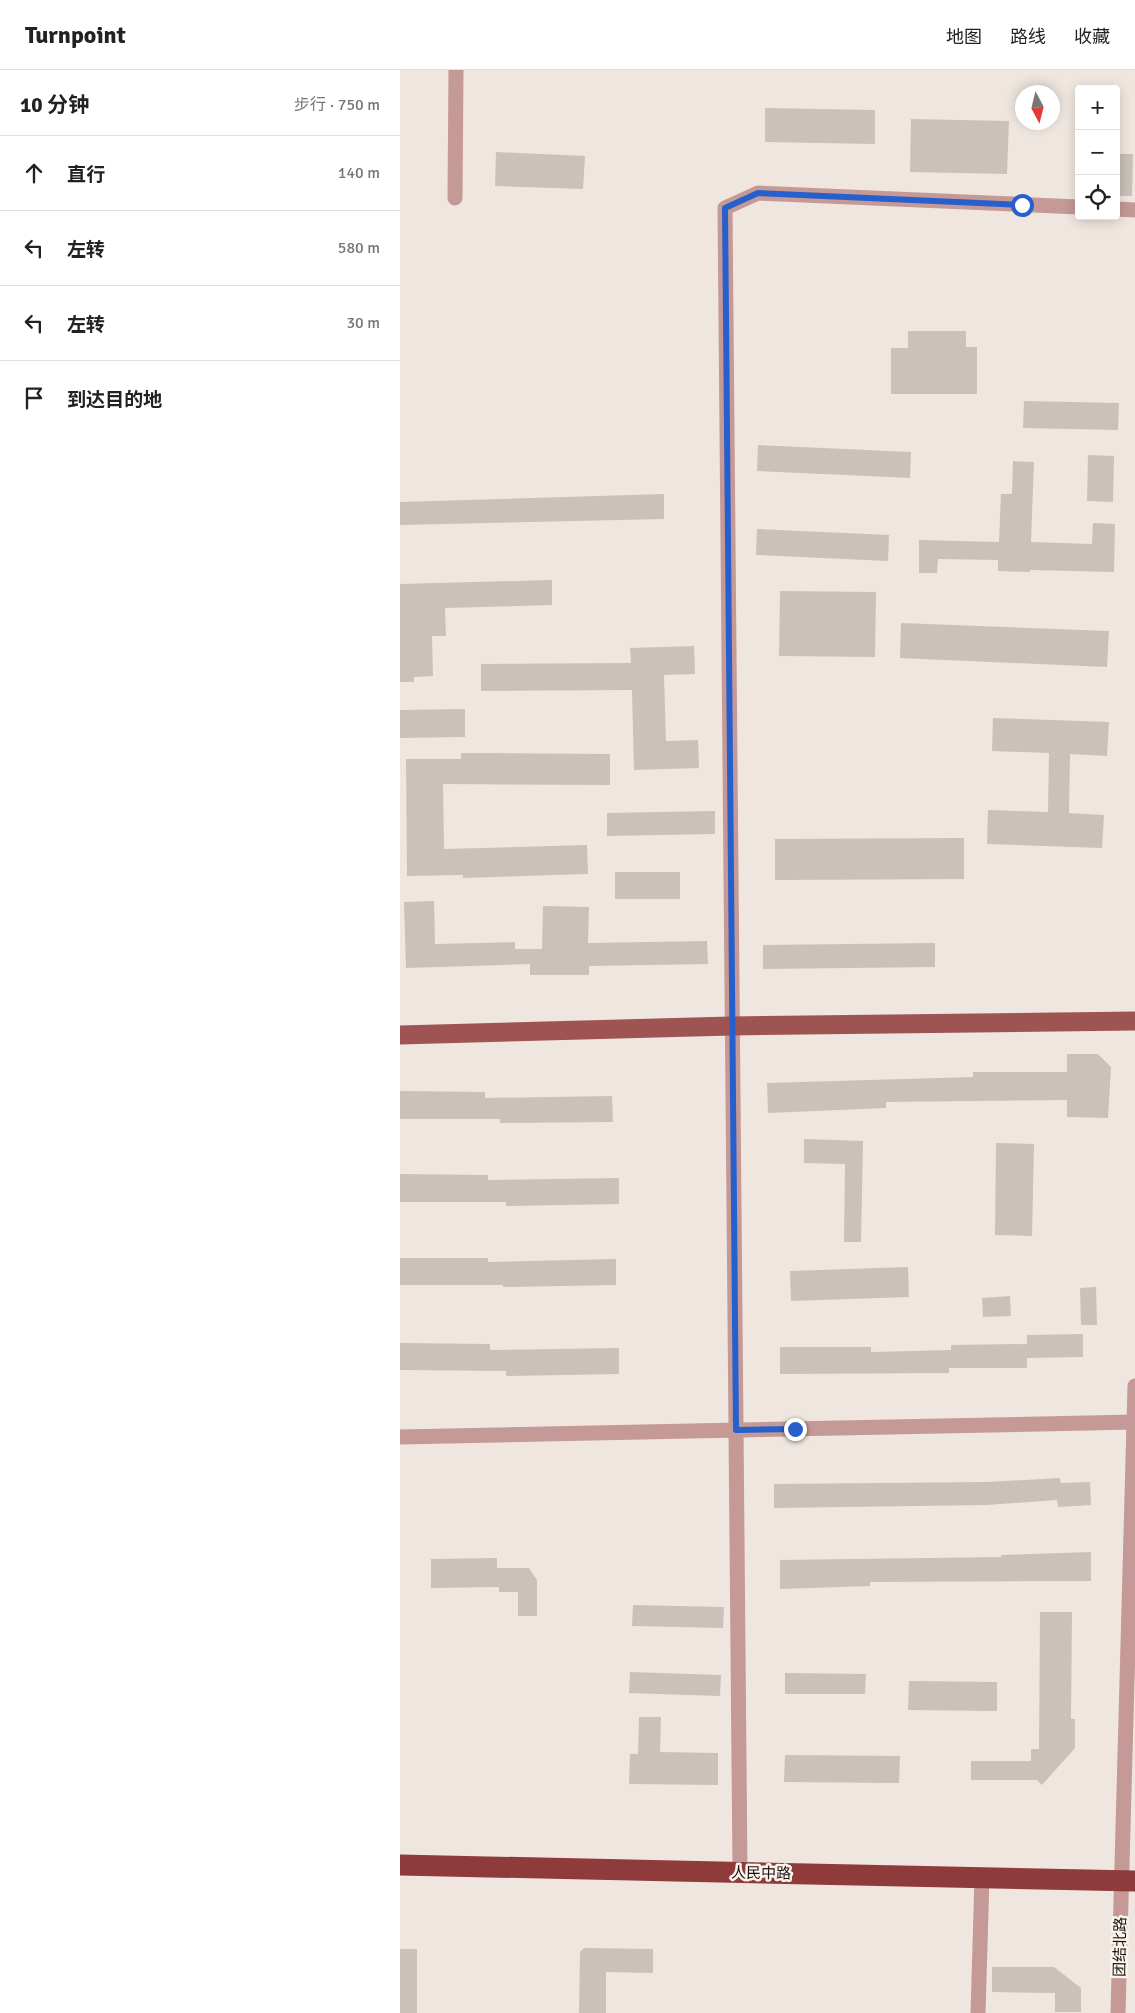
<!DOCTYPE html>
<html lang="zh">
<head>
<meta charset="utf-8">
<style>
	body { margin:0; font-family:Signika,"Noto Sans SC",sans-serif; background:#f6f6f6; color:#222 }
	.controls { position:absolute; right:15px; top:15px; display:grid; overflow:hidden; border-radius:5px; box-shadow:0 2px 12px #0003 }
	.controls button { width:45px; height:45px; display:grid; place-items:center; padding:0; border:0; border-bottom:1px solid #e0e0e0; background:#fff; color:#222; font:25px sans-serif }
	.compass { position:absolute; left:615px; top:15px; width:45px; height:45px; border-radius:50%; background:#fff; box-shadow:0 2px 12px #0003; rotate:173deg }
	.stop { position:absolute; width:15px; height:15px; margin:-11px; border:4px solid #2760cd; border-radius:50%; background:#fff }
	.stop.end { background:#2760cd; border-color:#fff; box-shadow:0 1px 5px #0008 }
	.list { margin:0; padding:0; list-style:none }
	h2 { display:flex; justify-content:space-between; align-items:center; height:65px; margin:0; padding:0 20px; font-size:21px }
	h2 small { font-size:16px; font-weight:400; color:#767676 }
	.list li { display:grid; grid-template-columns:32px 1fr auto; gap:15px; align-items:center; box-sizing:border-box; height:75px; padding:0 20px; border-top:1px solid #e0e0e0 }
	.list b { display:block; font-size:19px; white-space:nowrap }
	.list em { font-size:16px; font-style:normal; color:#767676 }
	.icon { flex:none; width:28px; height:28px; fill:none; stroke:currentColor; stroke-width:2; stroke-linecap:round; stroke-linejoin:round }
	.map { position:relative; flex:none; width:735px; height:1943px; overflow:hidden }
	header { display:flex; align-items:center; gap:30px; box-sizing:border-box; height:70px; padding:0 25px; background:#fff; border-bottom:1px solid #e0e0e0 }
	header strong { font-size:24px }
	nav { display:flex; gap:28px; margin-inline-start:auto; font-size:18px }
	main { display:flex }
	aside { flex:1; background:#fff }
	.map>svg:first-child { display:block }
</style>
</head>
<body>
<header>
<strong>Turnpoint</strong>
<nav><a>地图</a><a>路线</a><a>收藏</a></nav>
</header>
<main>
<aside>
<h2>10 分钟<small>步行 · 750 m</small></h2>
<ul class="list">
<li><svg class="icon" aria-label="ahead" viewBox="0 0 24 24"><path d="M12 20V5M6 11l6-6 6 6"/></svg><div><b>直行</b></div><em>140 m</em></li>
<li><svg class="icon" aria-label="left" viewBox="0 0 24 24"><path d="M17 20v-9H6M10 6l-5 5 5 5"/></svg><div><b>左转</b></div><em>580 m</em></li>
<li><svg class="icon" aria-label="left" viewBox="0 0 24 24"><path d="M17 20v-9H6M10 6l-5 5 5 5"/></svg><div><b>左转</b></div><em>30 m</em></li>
<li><svg class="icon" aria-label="arrive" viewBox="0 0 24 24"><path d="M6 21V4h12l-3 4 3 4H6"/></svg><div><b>到达目的地</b></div></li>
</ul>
</aside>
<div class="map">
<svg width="735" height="1943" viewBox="0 0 735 1943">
	<rect width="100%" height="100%" fill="#efe7df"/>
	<!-- building -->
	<path fill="#c9c1ba" d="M365,38L475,40V74L365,72Z
		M511,49L609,51L607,104L510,102Z
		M96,82L185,86L183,119L95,116Z
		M716,84H733L732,126H716Z
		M508,261H566V277H577V324H491V278H508Z
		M624,331L719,333L718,360L623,358Z
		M358,375L511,382L510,408L357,401Z
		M688,385L714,386L713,432L687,431Z
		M613,391L634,392L631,472L692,474L693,453L715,454L714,502L630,500V502L598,501V490L538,489L537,503H519V470L599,472L601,424H612Z
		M264,424V449L0,455V432Z
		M357,459L489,465L488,491L356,485Z
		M152,510V535L45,538L46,566H32L33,606L14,607V612H0V514Z
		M380,521L476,522L475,587L379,586Z
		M501,553L709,561L707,597L500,588Z
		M294,576L295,604L264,605L266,671L298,670L299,698L234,700L232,620L81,621V594L231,593L230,578Z
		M65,639V667L0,668V640Z
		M593,648L709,652L707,686L670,684L669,743L704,745L702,778L587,774L588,740L648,742L649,683L592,681Z
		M61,683L210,684V715L43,714L44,779L187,775L188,804L63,808V805L7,806L6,689H61Z
		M315,741V764L207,766V743Z
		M564,768V809L375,810V769Z
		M215,802H280V829H215Z
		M34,831L35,874L115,872V879H142L143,836L189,837L188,873L307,871L308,894L189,896V905H130V894L6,898L4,832Z
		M535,873V897L363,899V875Z
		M667,984H698L711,997L708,1048L667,1047V1030L486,1032V1038L368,1043L367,1013L573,1007V1002H667Z
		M0,1021L85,1022V1028L212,1026L213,1052L100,1053V1049H0Z
		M404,1069L463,1071L461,1172H444L445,1094L404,1093Z
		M596,1073L634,1074L632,1166L595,1165Z
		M0,1104L88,1105V1110L219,1108V1134L106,1136V1132H0Z
		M0,1188H88V1192L216,1189V1215L103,1217V1215H0Z
		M508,1197L509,1227L391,1231L390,1201Z
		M696,1217L697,1255H681L680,1218Z
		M610,1226L611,1246L583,1247L582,1228Z
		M683,1264V1287L627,1288V1298H549V1303L380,1304V1277H471V1282L551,1280V1275L627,1274V1265Z
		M0,1273L90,1274V1280L219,1278V1304L106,1306V1301L0,1300Z
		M660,1408L661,1413L690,1412L691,1435L658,1437L657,1430L587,1435L374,1438V1414L586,1412Z
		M691,1482V1511L470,1512V1516L380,1519V1490L601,1487V1485Z
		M97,1488V1498H129L137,1510V1546H118V1522H99V1517L31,1518V1489Z
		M233,1535L324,1537L323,1558L232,1556Z
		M640,1542H672L671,1649H675V1678L642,1715L637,1710H571V1691H631V1679H639Z
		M230,1602L321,1605L320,1626L229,1623Z
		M385,1603L466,1604L465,1624H385Z
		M509,1611L597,1612V1641L508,1640Z
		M239,1647H261L260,1682L318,1683V1715L229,1714L230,1684H238Z
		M385,1685L500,1686L499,1713L384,1712Z
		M184,1878L253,1879V1903L206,1902V1943H179L180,1882Z
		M0,1879H17V1943H0Z
		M592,1897H654L681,1918V1942H655V1923L592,1922Z"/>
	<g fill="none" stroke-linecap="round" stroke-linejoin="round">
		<!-- minor -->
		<path stroke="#c49996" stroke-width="15" d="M55,128L56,0
			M716,139L735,140
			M0,1367L735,1352
			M340,1802L325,138L358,123L679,137
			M578,1943L582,1808
			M718,1943L735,1316"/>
		<!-- major -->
		<path stroke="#9e5453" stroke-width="19" d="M0,965L331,956L735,951"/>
		<!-- highway -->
		<path stroke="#8f3a3b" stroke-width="21" d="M0,1795L735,1811"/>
	</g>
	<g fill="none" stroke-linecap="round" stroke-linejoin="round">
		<!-- route -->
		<path stroke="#2760cd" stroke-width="6" d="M395,1359L336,1360L325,138L358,123L622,135"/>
	</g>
	<g text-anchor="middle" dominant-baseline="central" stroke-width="5" stroke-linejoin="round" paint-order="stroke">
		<!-- street labels -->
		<g font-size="15" fill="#14110f" stroke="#fcf4ec">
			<text transform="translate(361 1803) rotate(1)">人民中路</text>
			<text transform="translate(720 1877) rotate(-89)">团结北路</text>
		</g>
	</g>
</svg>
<div class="controls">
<button>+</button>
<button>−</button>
<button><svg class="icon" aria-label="locate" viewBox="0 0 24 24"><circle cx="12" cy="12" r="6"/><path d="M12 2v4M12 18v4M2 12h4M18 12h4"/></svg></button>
</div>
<svg class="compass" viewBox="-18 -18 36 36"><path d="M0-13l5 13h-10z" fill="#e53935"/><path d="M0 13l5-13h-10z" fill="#767676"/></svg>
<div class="stop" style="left:622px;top:135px"></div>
<div class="stop end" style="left:395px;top:1359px"></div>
</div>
</main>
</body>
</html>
